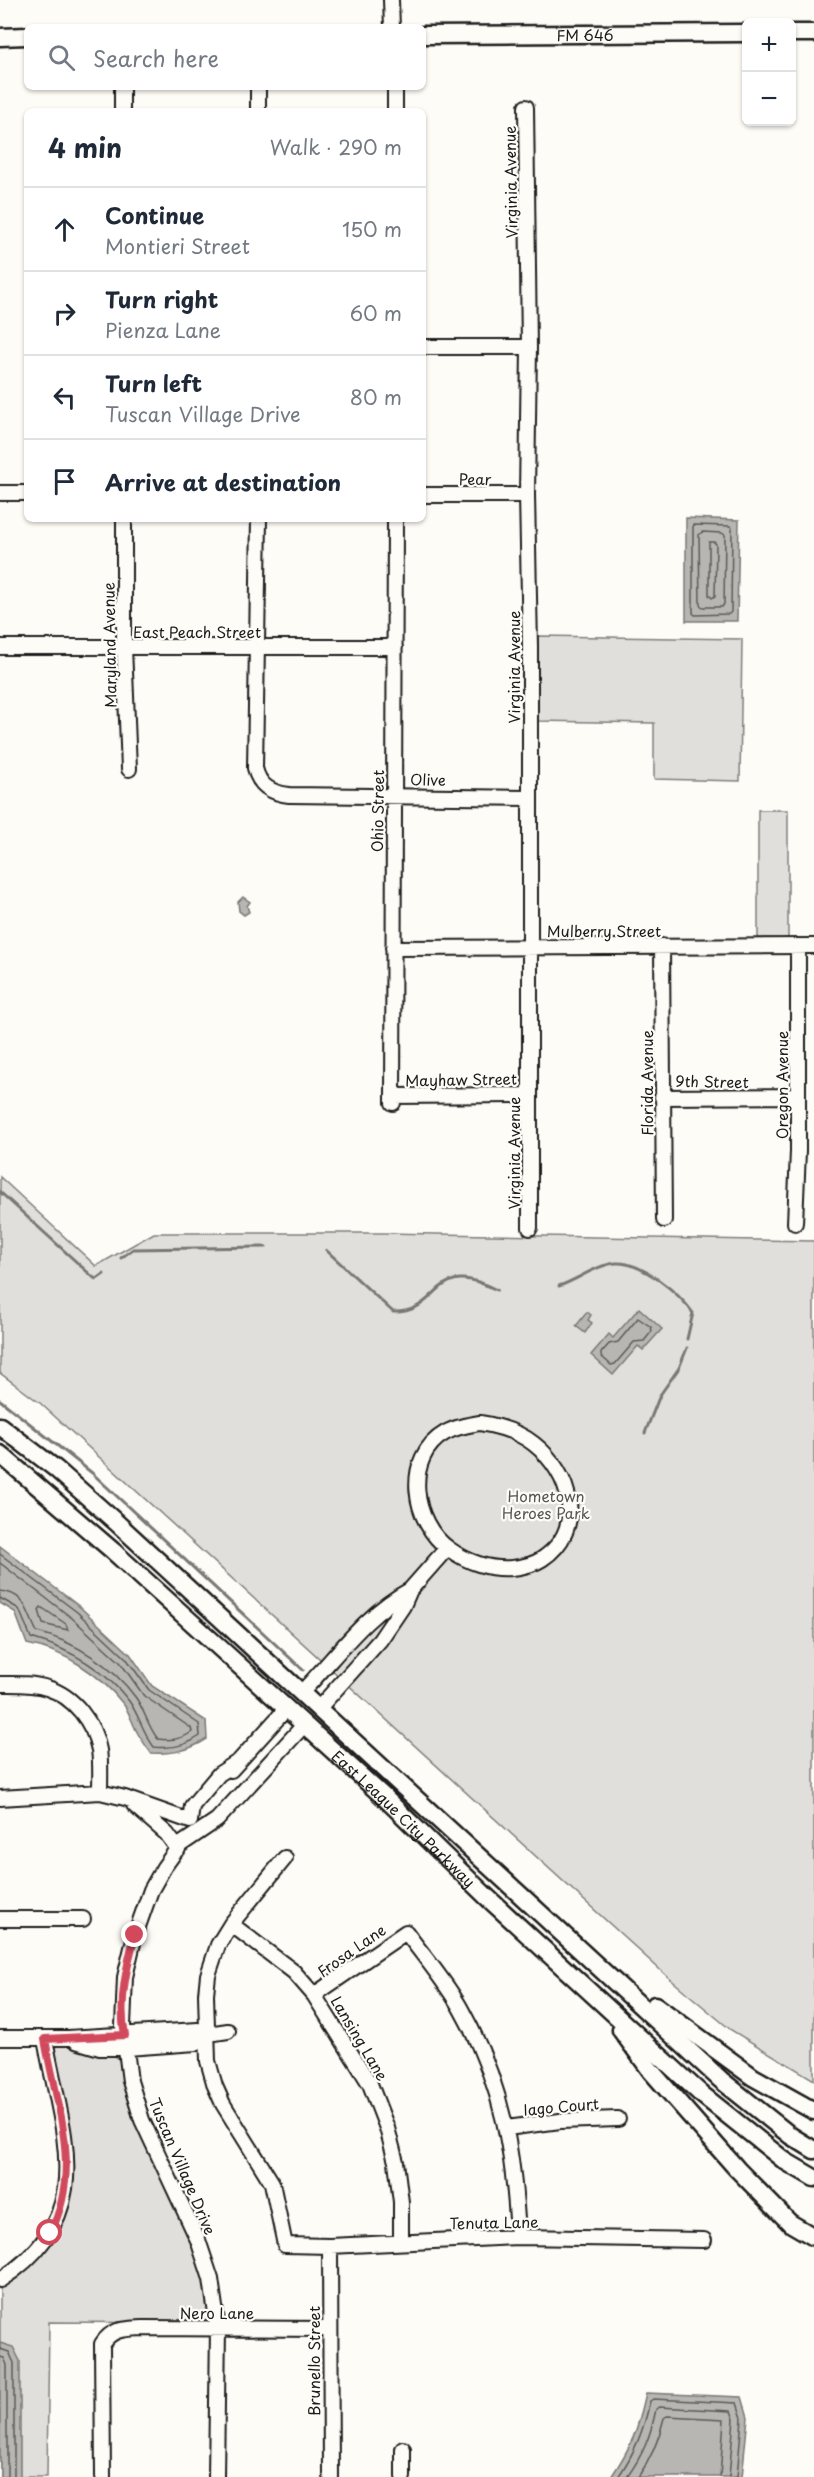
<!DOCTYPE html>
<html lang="en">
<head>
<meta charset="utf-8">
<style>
	body { margin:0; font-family:"Playpen Sans",sans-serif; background:#f6f6f7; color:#1f2937 }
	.controls { position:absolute; right:18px; top:18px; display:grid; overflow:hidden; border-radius:9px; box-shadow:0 2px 4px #0004 }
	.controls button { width:54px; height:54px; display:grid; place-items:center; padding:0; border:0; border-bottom:2px solid #e0e1e3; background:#fff; color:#1f2937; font:30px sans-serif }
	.stop { position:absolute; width:18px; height:18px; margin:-14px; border:4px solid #d1495b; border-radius:50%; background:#fff }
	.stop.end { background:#d1495b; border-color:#fff; box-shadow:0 2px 6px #0008 }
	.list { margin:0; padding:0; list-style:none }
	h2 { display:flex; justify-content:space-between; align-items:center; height:78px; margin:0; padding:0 24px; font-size:26px }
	h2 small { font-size:20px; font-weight:400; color:#747a83 }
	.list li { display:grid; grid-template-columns:39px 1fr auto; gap:18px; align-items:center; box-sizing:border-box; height:84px; padding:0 24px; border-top:2px solid #e0e1e3 }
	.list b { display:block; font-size:22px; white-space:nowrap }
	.list p { margin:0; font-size:20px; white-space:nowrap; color:#747a83 }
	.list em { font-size:20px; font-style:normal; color:#747a83 }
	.icon { flex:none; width:33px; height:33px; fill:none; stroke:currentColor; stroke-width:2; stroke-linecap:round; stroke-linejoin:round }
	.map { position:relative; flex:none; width:814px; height:2477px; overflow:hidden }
	.search { position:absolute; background:#fff; box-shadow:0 2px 4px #0004; left:24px; top:24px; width:402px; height:66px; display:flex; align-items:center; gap:15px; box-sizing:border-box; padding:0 21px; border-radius:9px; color:#747a83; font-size:22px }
	.panel { position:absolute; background:#fff; box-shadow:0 2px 4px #0004; left:24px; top:108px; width:402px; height:414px; border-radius:9px }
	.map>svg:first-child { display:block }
</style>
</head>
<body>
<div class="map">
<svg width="814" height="2477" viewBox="0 0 814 2477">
	<rect width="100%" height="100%" fill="#fdfcf7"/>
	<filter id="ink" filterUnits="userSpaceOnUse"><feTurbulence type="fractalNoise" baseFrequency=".0167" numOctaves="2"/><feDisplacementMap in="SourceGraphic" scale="12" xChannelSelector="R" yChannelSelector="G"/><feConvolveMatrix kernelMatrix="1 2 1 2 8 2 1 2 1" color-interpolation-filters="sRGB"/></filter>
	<g filter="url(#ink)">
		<!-- green -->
		<path fill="#e0dfdb" stroke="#7e7e7c" stroke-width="1.5" d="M538,636L742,639L740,781L654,779V723L537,721Z
			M758,810H788V939L758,938Z
			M0,1177L96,1266L154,1233H383L814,1241V2080L731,2030L669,1978L40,1403L0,1373Z
			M60,2044H64L91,2052L114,2055L122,2062L139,2123L202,2268L209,2316L205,2321L198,2323L49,2322L47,2477H0V2285L12,2279L68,2195L52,2049Z"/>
		<!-- water -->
		<path fill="#b7b6b2" stroke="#797876" stroke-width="1.5" d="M686,518L739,520L737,621H686Z
			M243,897L250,902L247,906L249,912L244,915L239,911L238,902Z
			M639,1308L662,1329L643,1350L638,1346L613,1375L591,1355L609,1334L613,1338Z
			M587,1312L591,1315L588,1320L592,1323L585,1333L576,1326Z
			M0,1546L80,1607L130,1654L152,1686L206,1721L207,1739C188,1751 173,1754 151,1753C146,1746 140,1738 136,1730C132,1722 129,1712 124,1705C100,1674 65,1651 27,1644L15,1612L0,1603Z
			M0,2343L13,2347L20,2361V2477H0Z
			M646,2393L742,2397L748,2417L742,2477H611C632,2446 638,2429 646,2393Z"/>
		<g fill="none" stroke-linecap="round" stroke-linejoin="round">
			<!-- shore -->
			<path stroke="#5a5a58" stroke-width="1.5" d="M693,525L730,526L732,528L731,612L729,614L695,615L693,613Z
				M702,532L722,533L725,535L724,604L722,607H703L700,605L699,535Z
				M709,542H714L716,544L715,596L712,598L709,595Z
				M638,1318L651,1327L652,1331L644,1341L634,1342L615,1364L611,1365L601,1356V1353L609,1344L618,1342Z
				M0,1554L77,1612L126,1658L149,1690L199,1724L200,1736C186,1746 171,1749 154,1747C143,1733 139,1715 129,1701C104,1669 70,1649 31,1638L19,1609L0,1598
				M0,1563L72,1618L120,1662L144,1696L191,1728L192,1732C182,1739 170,1741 158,1739C148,1727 145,1711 136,1698C113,1666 74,1641 37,1632C27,1614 27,1593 0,1591
				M41,1607L66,1624L68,1630L43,1624L39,1610Z
				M0,2349L9,2352L14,2363V2477
				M0,2357L4,2358L7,2365V2477
				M618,2477C635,2453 644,2430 650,2401L653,2399L737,2403L742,2418L737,2477
				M627,2477C643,2455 651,2435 656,2409L659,2407L731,2411L734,2419L729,2477
				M638,2477C651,2459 659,2440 664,2418L667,2416L724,2419L720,2477"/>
			<!-- stream -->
			<path stroke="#797876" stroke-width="3" d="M0,1192L94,1278L97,1279L104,1274
				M326,1250L393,1312C430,1313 433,1281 460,1279C472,1278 486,1285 497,1290
				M121,1258L133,1249L266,1247
				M559,1286C577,1280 596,1265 616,1263C641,1261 680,1294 693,1313L687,1339
				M0,1400L92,1473L303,1670
				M645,1433L660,1395L679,1368L687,1348"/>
			<!-- minor casing -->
			<g stroke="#1c1c1c" stroke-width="18">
				<path id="minor" d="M391,0L392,27
					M122,87V111
					M258,87V111
					M526,107L529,347L527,495L530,647V1228
					M395,111V87
					M423,347H529
					M0,493H27
					M423,495H527
					M124,519V647L129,769
					M259,519L255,768C259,786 271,793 289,795L530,798
					M0,647H395
					M662,946L664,1220
					M393,948L814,946
					M393,1096L529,1095
					M662,1097L798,1096
					M393,1103L395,519
					M795,1223L798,1151V946
					M480,1423C499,1426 519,1432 534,1444C571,1473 587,1529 542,1559C533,1565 523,1567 512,1568C490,1570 467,1562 449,1549C412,1523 403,1457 445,1433C455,1427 468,1425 480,1423Z
					M0,1684C15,1684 32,1683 47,1688C74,1696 94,1723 99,1750C101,1763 100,1778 100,1792
					M301,1693C336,1657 365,1614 410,1590
					M318,1709L380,1640L403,1606L410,1590L447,1548
					M231,1770L286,1709
					M0,1798L100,1792L125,1798L190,1821L192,1806L219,1774L236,1763
					M134,1805L167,1834L178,1849
					M285,1858L231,1924L218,1945L208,1975L206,1994L208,2061L215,2086L223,2104L272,2183L285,2245L330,2246L518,2237L704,2240
					M0,1919H83
					M231,1924L294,1972L314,1995L370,2084L387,2128L396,2162L401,2202V2241
					M314,1995L406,1932C424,1957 447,1983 462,2011C503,2085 514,2154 518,2237
					M0,2038H68L198,2030L208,2034
					M76,2041L100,2048H127L196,2043L208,2034L228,2031
					M507,2128L560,2121L618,2119
					M330,2246L331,2477
					M0,2280C100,2216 62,2134 45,2039
					M103,2477L102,2344C112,2328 125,2329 143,2328L330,2329
					M216,2477L218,2328L211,2279L198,2240L142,2120L130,2081L123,2026L125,1977L135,1935L151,1890L164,1867L180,1845L217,1820L304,1725
					M403,2477V2449"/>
			</g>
			<!-- major casing -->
			<g stroke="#1c1c1c" stroke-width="21">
				<g id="major">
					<path d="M792,33H814"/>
					<path id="s1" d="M423,35L746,33"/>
					<path d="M0,37L27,36"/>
					<path d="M0,1426L56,1469L117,1523L721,2080L791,2136L814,2150"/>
					<path id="s2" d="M0,1454L113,1551L384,1797L489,1899L700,2093L785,2161L814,2178"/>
					<path d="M655,2005L753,2077L814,2111"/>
					<path d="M621,2030L651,2071L737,2169L790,2223L814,2237"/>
				</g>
			</g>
			<!-- minor -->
			<use href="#minor" stroke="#fdfcf7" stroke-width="14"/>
			<!-- major -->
			<use href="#major" stroke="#fdfcf7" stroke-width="16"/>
		</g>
	</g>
	<g fill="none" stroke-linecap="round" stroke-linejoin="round" filter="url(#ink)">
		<!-- route -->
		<path stroke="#d1495b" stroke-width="8" d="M50,2233C83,2169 56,2105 45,2039L125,2035C118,2002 127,1966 135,1935"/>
	</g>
	<g text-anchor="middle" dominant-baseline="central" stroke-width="4.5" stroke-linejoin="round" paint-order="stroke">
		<!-- street labels -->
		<g font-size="15" fill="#1c1c1c" stroke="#fdfcf7">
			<text stroke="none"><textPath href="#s1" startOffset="162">FM 646</textPath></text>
			<text transform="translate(510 182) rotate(-91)">Virginia Avenue</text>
			<text x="475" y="478">Pear</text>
			<text x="197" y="631">East Peach Street</text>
			<text transform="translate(109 645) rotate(-91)">Maryland Avenue</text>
			<text transform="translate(513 667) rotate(-90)">Virginia Avenue</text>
			<text transform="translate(428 779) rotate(1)">Olive</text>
			<text transform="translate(377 811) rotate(-89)">Ohio Street</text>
			<text x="604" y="930">Mulberry Street</text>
			<text transform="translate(461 1079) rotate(-1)">Mayhaw Street</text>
			<text transform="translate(712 1081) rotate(1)">9th Street</text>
			<text transform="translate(646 1083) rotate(-90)">Florida Avenue</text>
			<text transform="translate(781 1085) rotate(-90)">Oregon Avenue</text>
			<text transform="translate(513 1153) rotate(-90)">Virginia Avenue</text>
			<text stroke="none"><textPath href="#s2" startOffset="544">East League City Parkway</textPath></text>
			<text transform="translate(351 1950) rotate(-35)">Frosa Lane</text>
			<text transform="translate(360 2038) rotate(59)">Lansing Lane</text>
			<text transform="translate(561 2106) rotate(-5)">Iago Court</text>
			<text transform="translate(183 2166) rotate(67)">Tuscan Village Drive</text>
			<text transform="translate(494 2222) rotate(-1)">Tenuta Lane</text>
			<text x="217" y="2312">Nero Lane</text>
			<text transform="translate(313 2361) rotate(-90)">Brunello Street</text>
		</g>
		<!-- park labels -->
		<g font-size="15" fill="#575655" stroke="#fdfcf7">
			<text x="546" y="1495">Hometown<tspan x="546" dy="17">Heroes Park</tspan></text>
		</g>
	</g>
</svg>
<div class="controls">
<button>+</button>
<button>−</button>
</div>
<div class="stop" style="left:50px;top:2233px"></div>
<div class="stop end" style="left:135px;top:1935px"></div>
<div class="search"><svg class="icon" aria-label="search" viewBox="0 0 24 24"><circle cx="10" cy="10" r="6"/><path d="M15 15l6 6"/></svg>Search here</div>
<section class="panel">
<h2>4 min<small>Walk · 290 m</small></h2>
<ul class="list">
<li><svg class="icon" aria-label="ahead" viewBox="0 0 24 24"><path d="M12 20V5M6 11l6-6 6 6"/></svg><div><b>Continue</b><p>Montieri Street</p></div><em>150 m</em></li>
<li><svg class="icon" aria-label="right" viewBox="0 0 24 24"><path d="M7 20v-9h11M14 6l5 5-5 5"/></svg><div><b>Turn right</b><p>Pienza Lane</p></div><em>60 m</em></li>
<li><svg class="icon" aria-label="left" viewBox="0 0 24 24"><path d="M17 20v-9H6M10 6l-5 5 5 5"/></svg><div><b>Turn left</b><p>Tuscan Village Drive</p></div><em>80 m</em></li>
<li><svg class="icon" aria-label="arrive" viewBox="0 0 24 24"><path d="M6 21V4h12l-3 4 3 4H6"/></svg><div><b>Arrive at destination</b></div></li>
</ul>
</section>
</div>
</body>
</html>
